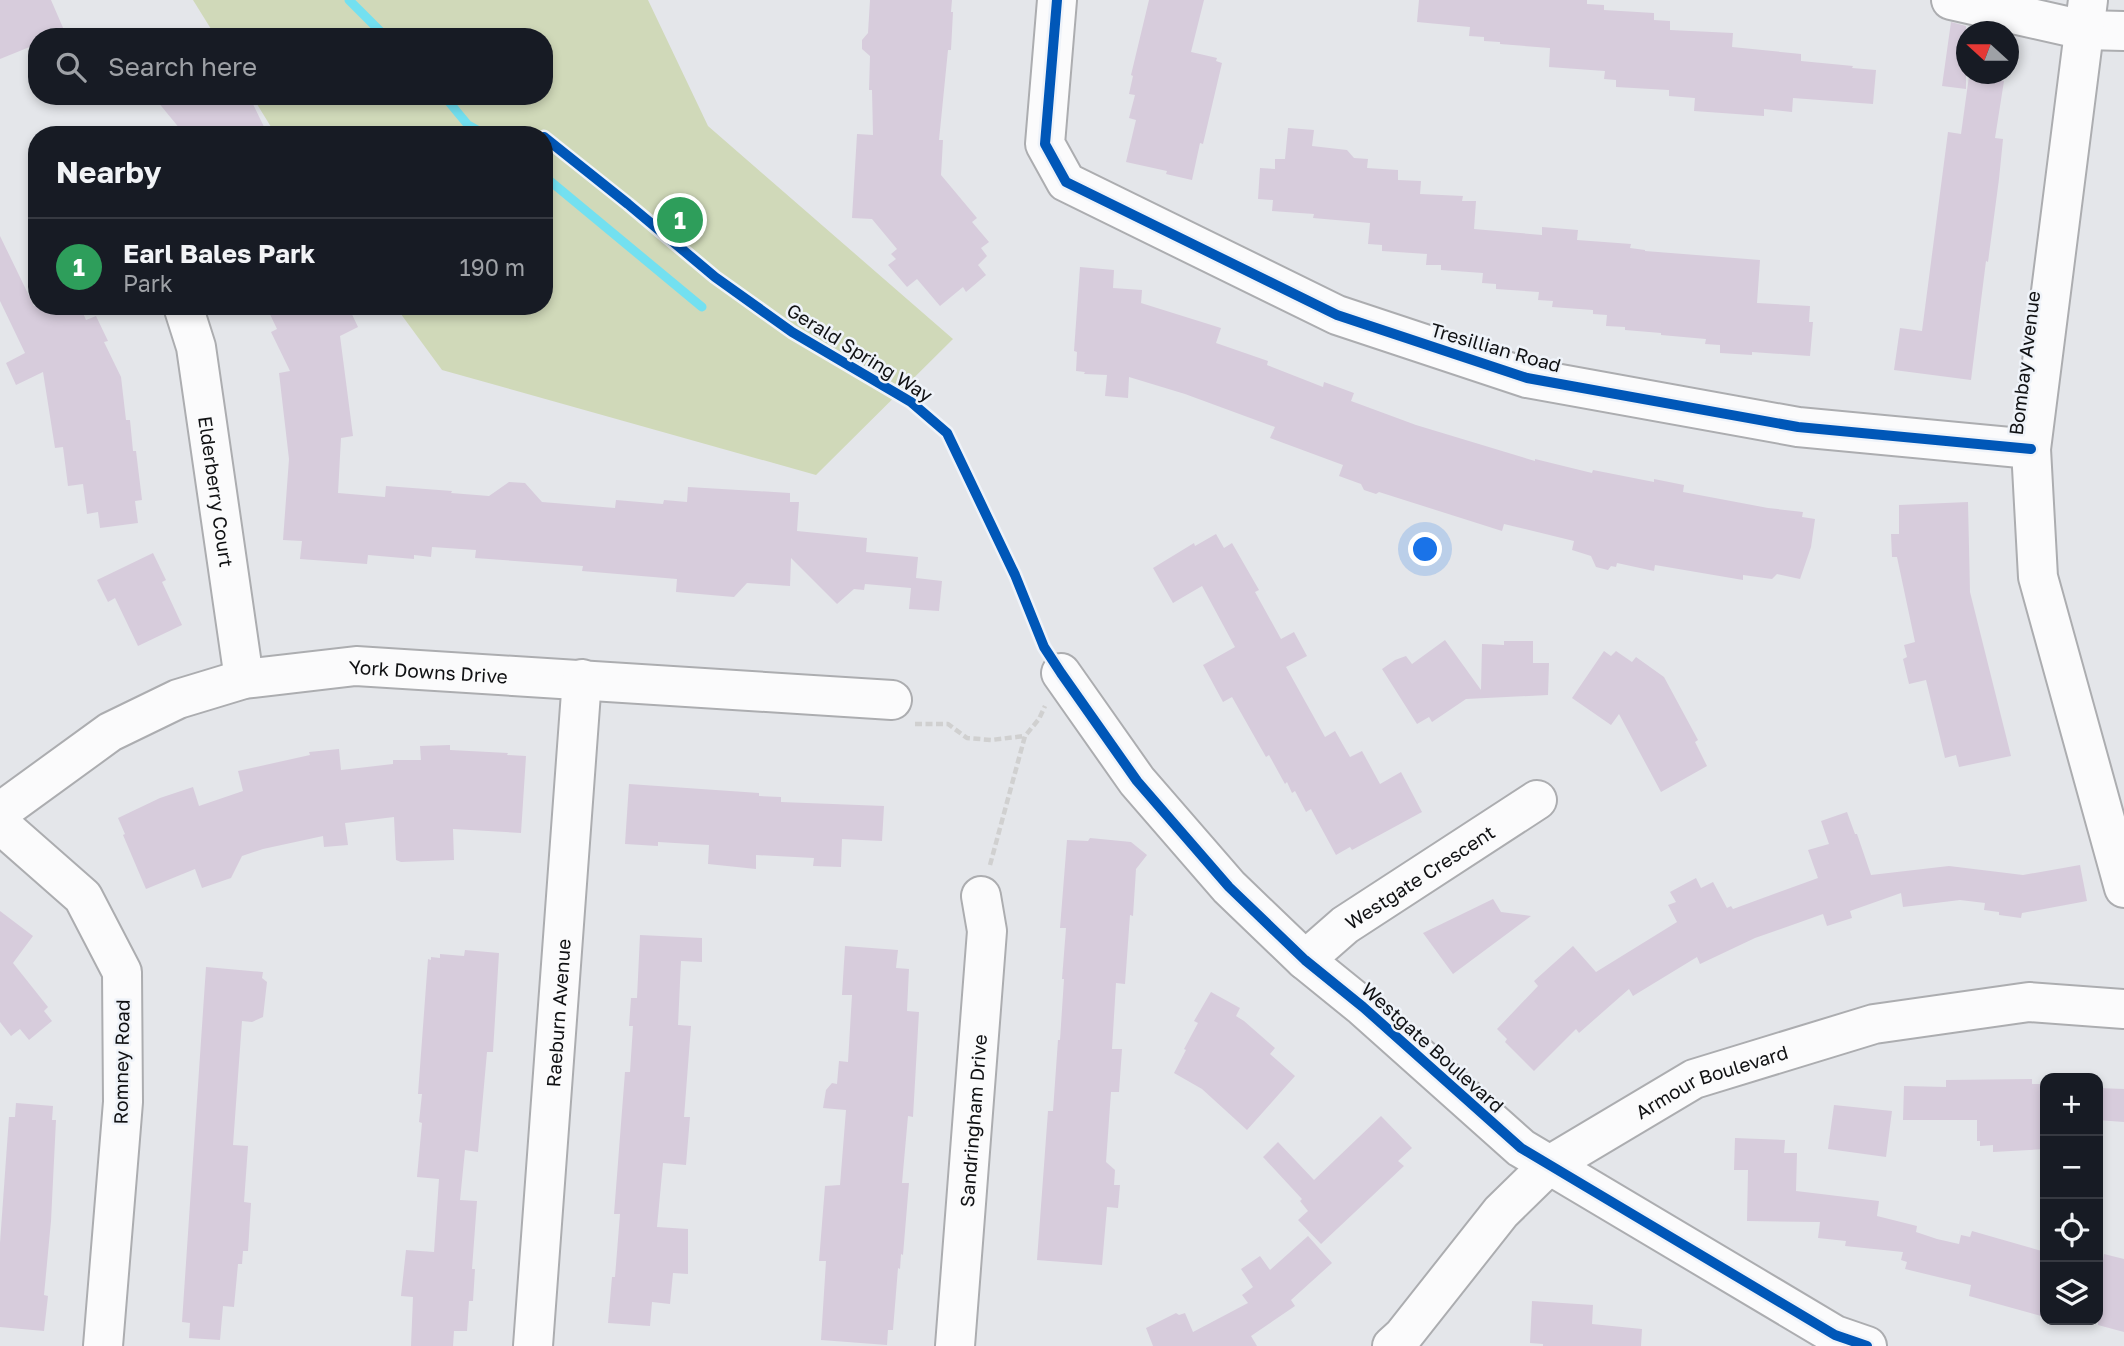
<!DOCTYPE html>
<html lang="en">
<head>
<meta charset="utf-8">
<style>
	body { margin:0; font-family:"Golos Text",sans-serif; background:#20242c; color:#f1f3f6 }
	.controls { position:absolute; right:21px; bottom:21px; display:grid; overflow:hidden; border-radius:14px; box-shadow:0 4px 10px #0003 }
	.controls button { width:63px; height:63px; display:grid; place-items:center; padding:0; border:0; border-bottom:2px solid #363941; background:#171b24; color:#f1f3f6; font:35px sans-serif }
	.compass { position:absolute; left:1956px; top:21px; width:63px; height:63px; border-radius:50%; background:#171b24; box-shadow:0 4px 10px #0003; rotate:291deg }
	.you { position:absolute; left:1426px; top:550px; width:24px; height:24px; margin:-18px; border:5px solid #fff; border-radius:50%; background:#1a73e8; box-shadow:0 0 0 10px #1a73e833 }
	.badge { display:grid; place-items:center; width:46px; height:46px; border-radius:50%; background:#1a73e8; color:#fff; font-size:23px; font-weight:700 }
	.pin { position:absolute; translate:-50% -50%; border:4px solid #fff; box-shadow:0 2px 7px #0006 }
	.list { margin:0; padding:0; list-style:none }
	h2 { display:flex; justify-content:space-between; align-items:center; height:91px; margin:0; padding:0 28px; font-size:30px }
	h2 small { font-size:23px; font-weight:400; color:#9ea1a6 }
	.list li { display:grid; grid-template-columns:46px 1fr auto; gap:21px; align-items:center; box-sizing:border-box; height:98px; padding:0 28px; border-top:2px solid #363941 }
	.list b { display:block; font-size:26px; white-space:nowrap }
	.list p { margin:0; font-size:23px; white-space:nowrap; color:#9ea1a6 }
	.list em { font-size:23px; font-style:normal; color:#9ea1a6 }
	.icon { flex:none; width:38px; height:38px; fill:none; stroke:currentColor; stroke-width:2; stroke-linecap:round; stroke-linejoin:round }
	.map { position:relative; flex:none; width:2124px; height:1346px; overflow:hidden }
	.search { position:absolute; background:#171b24; box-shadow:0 4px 10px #0003; left:28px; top:28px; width:525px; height:77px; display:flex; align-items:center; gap:18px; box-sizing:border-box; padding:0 24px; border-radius:28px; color:#9ea1a6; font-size:26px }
	.panel { position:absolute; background:#171b24; box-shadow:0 4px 10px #0003; left:28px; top:126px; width:525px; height:189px; border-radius:28px }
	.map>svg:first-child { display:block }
</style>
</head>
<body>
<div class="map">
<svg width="2124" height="1346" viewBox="0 0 2124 1346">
	<rect width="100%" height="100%" fill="#e4e6ea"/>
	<!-- green -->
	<path fill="#d0d9b9" d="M193,0H648L708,126L953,339L816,475L442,370L395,306H544V135H276L252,96H544V37H216Z"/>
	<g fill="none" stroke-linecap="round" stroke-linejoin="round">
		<!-- stream -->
		<path stroke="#73e0f0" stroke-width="9" d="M349,0L386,37
			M444,96L468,125L486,135
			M544,176L702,307"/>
	</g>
	<!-- building -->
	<path fill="#d7ccdc" d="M0,0H51L67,37H37V44L0,59Z
		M870,0H952L951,12H953L951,50H948L939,140H943L941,175L977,218L972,222L989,242L981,248L987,256L978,265L986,275L966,292L963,287L940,306L917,279L907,287L888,265L896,259L891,254L897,249L872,219L852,218L857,134L873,135L872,90H869L870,56L862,49V40L868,33Z
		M1149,0H1204L1191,52L1217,58L1216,61L1222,63L1203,144L1200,143L1192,180L1166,174L1167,171L1126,162L1136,120L1129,118L1135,95L1129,94L1133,76L1131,75Z
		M1419,0H1587V4L1604,5V10L1654,13V20L1670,21V30L1733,33L1732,47L1801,54V61L1853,66L1852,68L1876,70L1873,104L1793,98L1792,112L1764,109V116L1694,111L1695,98L1669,96V90L1616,87V80L1604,79L1605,71L1549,67L1550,48L1500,44V42L1484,41V37L1469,36L1470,27L1417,22Z
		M1951,22L1966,26V89L1942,86Z
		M1969,76L2004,81L1995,138L2003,139L1999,179L1988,262L1986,261L1971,380L1894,370L1900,328L1922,331L1948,132L1961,134Z
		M153,96H249L268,135H185Z
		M1288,128L1314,130L1312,146L1347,150L1354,158L1368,159L1367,168L1398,170V180L1421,181L1420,194L1463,196L1462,201H1476L1474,229L1542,235V227L1578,230L1577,240L1631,244L1630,248L1645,250V251L1760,260L1757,303L1810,306L1809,322H1813L1810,356L1752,352V355L1720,353V345L1705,344L1706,339L1661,335V333L1625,330V327L1606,326L1607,315L1593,314V310L1552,307L1553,301L1538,300L1539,292L1496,289V284L1482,283L1483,273L1441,270V265H1426L1427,254L1382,251V245L1368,244L1370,223L1313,218L1314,214L1272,211L1273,200L1258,199L1260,168L1275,169V159H1285Z
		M0,236L34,306H80L86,320L96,316L108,341L104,342L121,377L126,420H130L133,451H136L142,500L135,501L138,523L100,528L98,512L87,514L83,484L68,486L63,447L55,448L43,372L16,385L6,363L25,353L0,301Z
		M1080,267L1114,270L1113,288L1142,290L1141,303L1221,328L1216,343L1268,361L1267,365L1323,387L1324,382L1354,393L1351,401L1416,425L1535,461V459L1592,473L1593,470L1654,482V479L1684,485L1683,492L1768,508L1803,512L1802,517L1815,519L1811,547L1800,579L1777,574L1772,579L1743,575V580L1655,565L1654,571L1617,563L1616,567L1611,566L1608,570L1596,567L1591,556L1572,550L1574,541L1504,524L1502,531L1379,492L1376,494L1364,490L1361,484L1339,476L1343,465L1270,438L1275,427L1185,394L1129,377L1128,398L1105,396L1107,375L1084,374L1085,372L1076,371L1077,352L1074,351Z
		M266,306H348L358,327L340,336L353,436L341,438L338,493L385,497L386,486L452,491L451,493L489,496L509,482L525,483L542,502L615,508L616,500L663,504L664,500L687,502L688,487L790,493V502H799L797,531L867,538L866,552L918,557L916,578L942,581L939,611L909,609L911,588L865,584L864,590L854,589L837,604L791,558L790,586L747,583L734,597L676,592L677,579L582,571L583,566L475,558L476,550L432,547L431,557L414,555V559L368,555L367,564L300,559L302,541L283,540L289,459L279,373L290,371L271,332L277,329Z
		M1968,502L1970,592L2011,756L1959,767L1956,755L1945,758L1926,680L1909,684L1903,659L1907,657L1904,645L1915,642L1897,557H1892L1891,534H1899V505Z
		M1216,534L1224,548L1232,543L1259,590L1255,592L1281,639L1294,632L1307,656L1286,667L1325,737L1335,731L1350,757L1362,751L1380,784L1401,772L1422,812L1352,850L1350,847L1336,855L1311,809L1306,812L1295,791L1292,793L1287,782L1285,784L1269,755L1266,757L1232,697L1223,702L1203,665L1235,647L1202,586L1173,603L1153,568L1194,543L1195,546Z
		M153,553L166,580L162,582L182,625L138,646L115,598L108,602L97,580Z
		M1445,640L1481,690L1482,644L1504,645V641H1533V663H1549L1548,695L1466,699L1432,722L1429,717L1417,724L1382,669L1395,660L1406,656L1412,664Z
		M1604,651L1611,656L1616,651L1632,662L1636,657L1664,677L1698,740L1695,742L1707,766L1661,792L1619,714L1611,725L1572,698Z
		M450,745V750L508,753L507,755L526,756L521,833L453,829L454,860L401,862L396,860L394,817L345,823L348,845L324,847L323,836L263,849L242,856L231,878L202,888L195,869L146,889L123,835L125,834L118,818L160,798L193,787L199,806L243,791L238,771L310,755L309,752L339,749L341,770L393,764V760H421L420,746Z
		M629,784L759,793V796L781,797V802L884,806L882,841L842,839L841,867L813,866L814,858L756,855V869L708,864L709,845L658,842V846L625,844Z
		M1847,812L1855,834H1857L1871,875L1949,866L2023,875L2080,865L2087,901L2022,913L2021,918L1999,915V912L1984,910L1985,903L1960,900L1903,907L1901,893L1850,911L1852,918L1827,926L1823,914L1755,938L1700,964L1697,957L1633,996L1629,989L1579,1033L1576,1029L1534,1071L1505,1042L1507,1039L1497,1029L1538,986L1534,981L1573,946L1596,972L1677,922L1668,905L1676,902L1670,892L1696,878L1701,888L1713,882L1727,908L1731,906L1733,909L1818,878L1808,850L1829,844L1821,821Z
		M1090,838L1131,842L1147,855L1136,869L1133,916L1130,915L1125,984L1116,983L1112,1049H1122L1119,1092H1111L1106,1162L1115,1170L1114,1185H1120L1118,1208L1107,1207L1102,1265L1037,1260L1048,1111H1053L1058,1040H1060L1064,979H1062L1066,928H1060L1067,840L1088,841Z
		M1493,899L1501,912L1531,916L1453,974L1423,933Z
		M0,911L33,936L13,963L48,1007L44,1011L52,1021L29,1040L20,1029L11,1036L0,1022Z
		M640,935L702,938V962L681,961L678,1025L691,1026L684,1117H690L686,1165L663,1163L657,1227L688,1229V1274L673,1273L670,1304L652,1302L650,1326L608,1323L612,1277H615L620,1214H614L625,1072H630L633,1026H629L631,998H637Z
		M845,946L898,950L896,968L909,969L907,1011L919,1012L913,1117L908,1116L902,1183H909L903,1255L901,1254L900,1269L898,1268L893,1330H888L887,1345L821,1340L826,1261H819L825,1186L840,1185L846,1110L823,1108L826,1090L832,1083L837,1084L839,1061L848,1062L852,995H842Z
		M465,950L499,953L493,1052H487L478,1152L465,1150L460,1200L477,1201L472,1269H475L473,1301H469L467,1331H454L453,1346H411L413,1297L401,1296L406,1250L434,1252L439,1179L417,1177L422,1123L419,1122L422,1094H418L428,959L431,960V957L440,958V954L464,956Z
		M206,967L263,972L262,978L267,982L263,1017L252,1022L242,1021L233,1145L248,1146L244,1202L251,1203L248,1251H243L242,1264H238L234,1307L223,1306L220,1340L189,1338L190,1323L182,1322Z
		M1211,992L1240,1008L1236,1016L1244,1021L1275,1048L1270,1054L1295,1076L1247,1130L1202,1089L1174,1073L1186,1050L1184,1049L1198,1023L1194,1021Z
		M2032,1079V1084H2045V1149L1993,1152V1145L1980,1146V1141H1977V1120H1903L1904,1086L1946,1087V1080Z
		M2098,1088L2124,1089V1122L2098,1120Z
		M16,1103L53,1106L52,1120H56L51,1221L44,1295L48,1296L44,1331L0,1327V1243L9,1117H15Z
		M1834,1105L1892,1111L1886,1157L1828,1149Z
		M1381,1116L1412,1148L1398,1161L1404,1166L1321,1244L1298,1220L1308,1211L1300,1201L1302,1199L1263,1157L1278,1142L1314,1180Z
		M1735,1138L1785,1140L1784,1153H1797L1796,1191L1879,1201L1877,1216L1917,1226L1916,1232L1937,1239L1959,1244L1961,1235L1970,1237L1972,1231L2045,1252V1317L1969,1296L1971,1285L1905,1269L1907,1262L1901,1260L1903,1252L1845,1246L1846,1241L1818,1238L1820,1222L1747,1221L1748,1170H1734Z
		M1308,1236L1332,1263L1291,1300L1295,1306L1251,1336L1257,1346H1153L1146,1328L1176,1313L1179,1315L1185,1313L1193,1332L1248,1303L1242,1295L1253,1287L1241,1269L1260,1256L1270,1270Z
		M2104,1254L2124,1259V1332L2098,1325V1259L2103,1260Z
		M1532,1301L1593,1305L1592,1324L1642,1329L1641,1346H1543V1344L1530,1343Z"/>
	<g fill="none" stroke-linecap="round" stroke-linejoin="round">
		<!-- minor casing -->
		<g stroke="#acadb0" stroke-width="42">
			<g id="minor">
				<path d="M1057,0L1045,144L1066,182L1337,315L1527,378L1798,427L2031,449"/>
				<path d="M1951,0L2084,30L2124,31"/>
				<path d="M2088,0L2031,449L2038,577L2124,888"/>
				<path id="s1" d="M183,306L196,347L244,679"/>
				<path d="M1061,673L1137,781L1229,887L1305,960L1363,1007L1521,1148L1835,1335L1867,1346"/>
				<path id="s2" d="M0,812L110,732L178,699L244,679L356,666L892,700"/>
				<path d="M0,824L83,897L122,972L123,1102L103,1346"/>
				<path id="s3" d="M1305,960L1345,925L1537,800"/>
				<path id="s4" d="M533,1346L582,679"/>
				<path id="s5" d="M955,1346L987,931L981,896"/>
				<path id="s6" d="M1392,1346L1403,1336L1501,1212L1548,1166L1694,1079L1874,1024L2029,1002L2124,1009"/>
			</g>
		</g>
		<!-- path -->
		<path stroke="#d0d0d0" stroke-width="4.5" stroke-dasharray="7 3.5" stroke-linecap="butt" d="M915,724H948L967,738L991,740L1025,736
			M990,865L1025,736L1039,719L1045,706"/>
		<!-- minor -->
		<use href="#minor" stroke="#fbfbfc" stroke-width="38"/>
		<!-- cycleway casing -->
		<g stroke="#eff3f9" stroke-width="15">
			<path id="cycleway" d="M1057,0L1045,144L1066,182L1337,315L1527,378L1798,427L2031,449
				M544,137L628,204L715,277L792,332L911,402L947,433L1015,575L1044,647L1061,673L1137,781L1229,887L1305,960L1363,1007L1521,1148L1835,1335L1867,1346"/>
		</g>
		<!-- cycleway -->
		<use href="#cycleway" stroke="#0057b8" stroke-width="10"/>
	</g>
	<g text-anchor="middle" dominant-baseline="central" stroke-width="5" stroke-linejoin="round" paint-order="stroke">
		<!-- street labels -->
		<g font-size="19" fill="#101113" stroke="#eff3f9">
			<text transform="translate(1496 347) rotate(16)">Tresillian Road</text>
			<text transform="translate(860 352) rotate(32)">Gerald Spring Way</text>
			<text transform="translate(2024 363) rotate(-83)">Bombay Avenue</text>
			<text stroke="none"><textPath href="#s1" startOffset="189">Elderberry Court</textPath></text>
			<text stroke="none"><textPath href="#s2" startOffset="466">York Downs Drive</textPath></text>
			<text stroke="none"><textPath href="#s3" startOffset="142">Westgate Crescent</textPath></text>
			<text stroke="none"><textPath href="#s4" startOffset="334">Raeburn Avenue</textPath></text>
			<text transform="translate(1433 1047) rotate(42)">Westgate Boulevard</text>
			<text transform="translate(121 1062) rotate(-89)">Romney Road</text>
			<text stroke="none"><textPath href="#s6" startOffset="424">Armour Boulevard</textPath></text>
			<text stroke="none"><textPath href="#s5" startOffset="226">Sandringham Drive</textPath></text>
		</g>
	</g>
</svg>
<div class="controls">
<button>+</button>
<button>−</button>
<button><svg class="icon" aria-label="locate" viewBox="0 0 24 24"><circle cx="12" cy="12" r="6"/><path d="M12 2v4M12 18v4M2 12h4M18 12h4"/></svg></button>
<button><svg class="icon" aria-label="layers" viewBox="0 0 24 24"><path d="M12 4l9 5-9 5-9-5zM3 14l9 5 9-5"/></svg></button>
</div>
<svg class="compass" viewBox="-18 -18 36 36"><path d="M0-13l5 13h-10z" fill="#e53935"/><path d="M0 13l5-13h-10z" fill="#9ea1a6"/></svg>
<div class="you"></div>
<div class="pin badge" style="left:680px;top:220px;background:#2e9e5b">1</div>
<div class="search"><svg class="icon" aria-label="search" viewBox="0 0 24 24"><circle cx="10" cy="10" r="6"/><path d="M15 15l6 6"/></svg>Search here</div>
<section class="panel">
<h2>Nearby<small></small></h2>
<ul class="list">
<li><span class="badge" style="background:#2e9e5b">1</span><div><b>Earl Bales Park</b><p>Park</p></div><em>190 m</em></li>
</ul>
</section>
</div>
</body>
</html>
